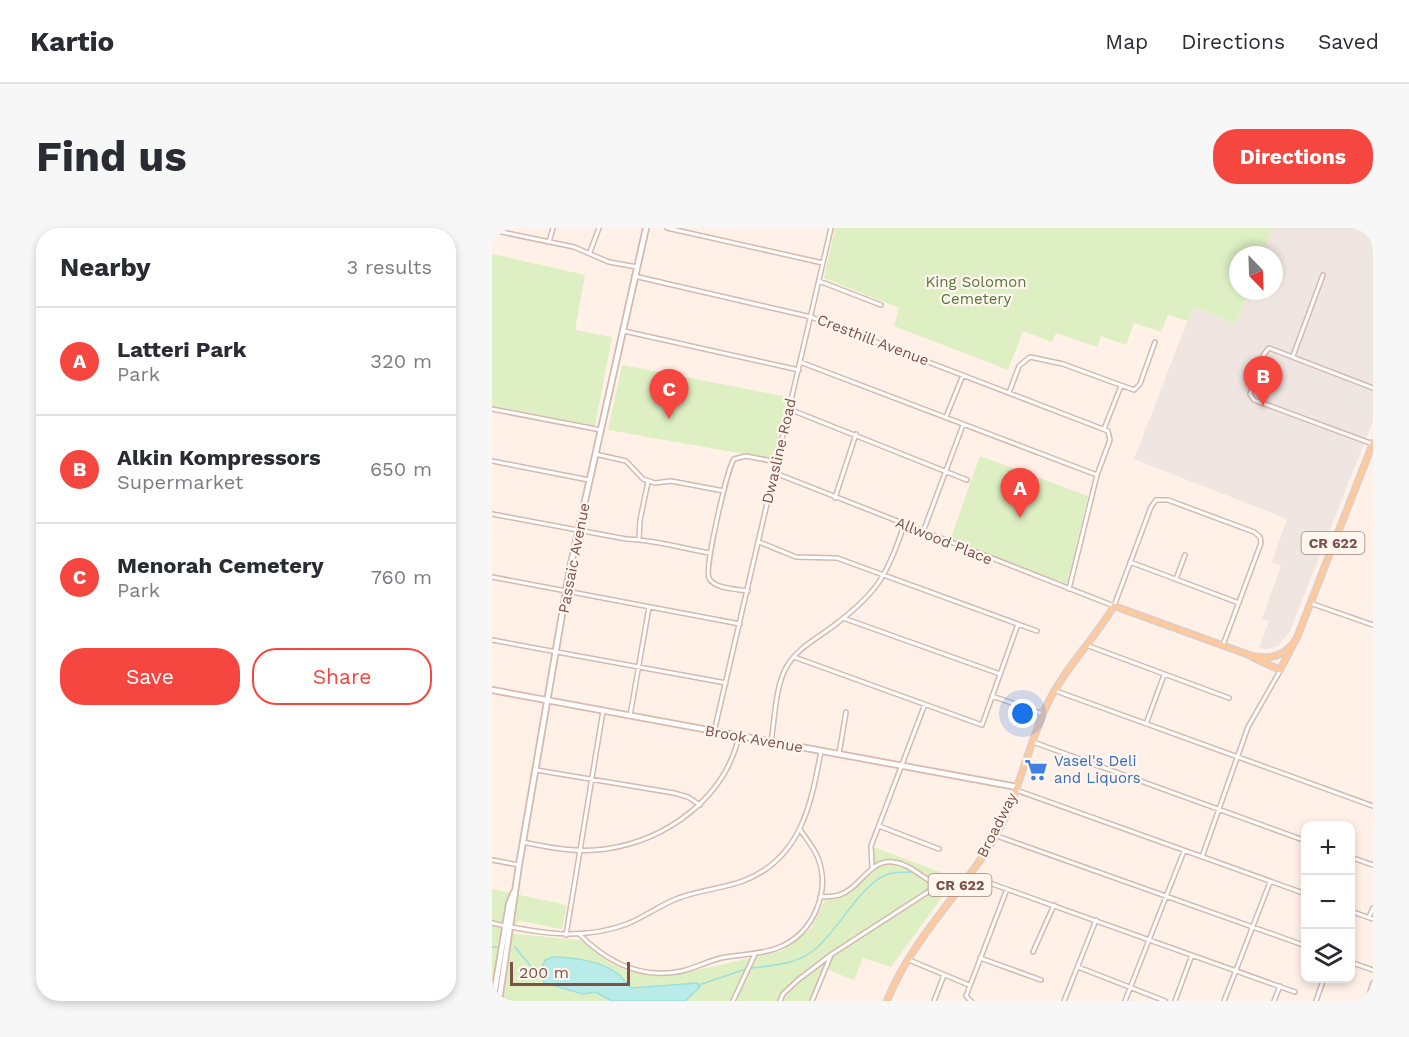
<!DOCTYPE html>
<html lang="en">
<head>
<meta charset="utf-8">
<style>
	body { margin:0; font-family:"Work Sans",sans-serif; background:#f7f7f7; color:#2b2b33 }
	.controls { position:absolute; right:18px; bottom:18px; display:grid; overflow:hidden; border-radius:12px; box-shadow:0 3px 9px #0003 }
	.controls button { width:54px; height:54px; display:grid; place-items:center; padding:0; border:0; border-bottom:2px solid #e1e1e2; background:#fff; color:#2b2b33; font:30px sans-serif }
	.compass { position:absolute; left:737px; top:18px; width:54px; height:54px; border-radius:50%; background:#fff; box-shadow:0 3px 9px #0003; rotate:157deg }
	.scale { position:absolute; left:18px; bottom:15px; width:120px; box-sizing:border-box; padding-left:6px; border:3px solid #7c5148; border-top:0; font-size:16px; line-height:21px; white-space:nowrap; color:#7c5148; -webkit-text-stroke:4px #fff6f0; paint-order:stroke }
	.you { position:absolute; left:531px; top:486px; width:21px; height:21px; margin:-15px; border:4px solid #fff; border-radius:50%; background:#1a73e8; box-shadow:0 0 0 9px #1a73e833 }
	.badge { display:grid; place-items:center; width:39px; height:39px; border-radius:50%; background:#f54740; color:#fff; font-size:20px; font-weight:700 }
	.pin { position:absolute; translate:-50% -50px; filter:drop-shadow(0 2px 3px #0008) }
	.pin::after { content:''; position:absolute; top:32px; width:21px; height:18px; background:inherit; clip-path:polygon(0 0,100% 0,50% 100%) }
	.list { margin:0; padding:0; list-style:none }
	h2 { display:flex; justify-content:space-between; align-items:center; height:78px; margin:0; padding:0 24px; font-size:26px }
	h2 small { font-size:20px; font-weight:400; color:#7c7c81 }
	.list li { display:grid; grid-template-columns:39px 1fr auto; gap:18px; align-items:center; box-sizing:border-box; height:108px; padding:0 24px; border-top:2px solid #e1e1e2 }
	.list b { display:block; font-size:22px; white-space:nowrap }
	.list p { margin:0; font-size:20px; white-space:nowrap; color:#7c7c81 }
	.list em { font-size:20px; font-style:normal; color:#7c7c81 }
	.actions { display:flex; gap:12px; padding:18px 24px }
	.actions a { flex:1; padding:14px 0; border:2px solid #f54740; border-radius:24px; text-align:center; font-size:21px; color:#f54740 }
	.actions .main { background:#f54740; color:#fff }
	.icon { flex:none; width:33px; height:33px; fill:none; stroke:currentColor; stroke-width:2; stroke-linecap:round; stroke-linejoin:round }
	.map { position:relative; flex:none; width:881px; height:773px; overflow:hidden; border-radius:24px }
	header { display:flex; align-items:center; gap:36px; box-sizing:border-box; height:84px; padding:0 30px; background:#fff; border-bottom:2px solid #e1e1e2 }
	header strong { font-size:28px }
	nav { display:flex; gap:33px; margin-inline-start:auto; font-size:21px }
	.intro { display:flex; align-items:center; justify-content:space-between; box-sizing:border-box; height:144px; padding:0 36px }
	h1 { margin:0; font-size:42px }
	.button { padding:15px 27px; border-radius:24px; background:#f54740; color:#fff; font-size:21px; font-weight:700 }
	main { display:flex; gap:36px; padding:0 36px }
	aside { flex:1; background:#fff; border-radius:24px; box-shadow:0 3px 9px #0003 }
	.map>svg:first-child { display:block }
</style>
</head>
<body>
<header>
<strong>Kartio</strong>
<nav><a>Map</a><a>Directions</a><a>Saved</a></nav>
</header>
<div class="intro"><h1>Find us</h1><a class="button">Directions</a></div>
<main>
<aside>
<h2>Nearby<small>3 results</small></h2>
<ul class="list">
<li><span class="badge">A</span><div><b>Latteri Park</b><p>Park</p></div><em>320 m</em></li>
<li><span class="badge">B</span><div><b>Alkin Kompressors</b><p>Supermarket</p></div><em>650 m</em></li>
<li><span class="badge">C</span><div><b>Menorah Cemetery</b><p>Park</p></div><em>760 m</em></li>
</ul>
<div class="actions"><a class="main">Save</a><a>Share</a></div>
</aside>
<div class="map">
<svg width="881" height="773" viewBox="0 0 881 773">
	<rect width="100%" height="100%" fill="#fff1e7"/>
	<!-- industrial -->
	<path fill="#efe5e1" d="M780,0H877L881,17V193L798,403L786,418L776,421L767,420L777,393L770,390L789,338L780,334L795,291L642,231L701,79L744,96L756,63H782V27H770Z"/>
	<!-- green -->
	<path fill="#ddefc3" d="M343,0H780L770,27H746V63H756L744,96L702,79L696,93L676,87L669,104L642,95L634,117L609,108L605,119L564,105L560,114L531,103L516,142L402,98L407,80L332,50Z
		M0,26L93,47L83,102L120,109L103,198L0,178Z
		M130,137L296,169L281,231L116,202Z
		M488,228L596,268L575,356L458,312Z
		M379,618L464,650L399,739L371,730L362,752L331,740L318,773H0V661L75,677L70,701L27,693L13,705L88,712L118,735L135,743L178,748L290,723L319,701L334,670L348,666L380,638Z"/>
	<!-- water -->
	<path fill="#b9ebe9" stroke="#9ededc" stroke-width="1.5" d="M61,729C81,729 109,733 126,746C132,750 133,756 140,760L205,755L208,759L193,773H120L104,764L91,766L52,755L49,742L53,732Z"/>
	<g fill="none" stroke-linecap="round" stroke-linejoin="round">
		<!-- stream -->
		<path stroke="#9ededc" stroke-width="1.5" d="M0,719H6
			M23,719L41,741L49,742
			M259,740C281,737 302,737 321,723C344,706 369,655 396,646C403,644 412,644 419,644
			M207,757L254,741"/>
		<!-- minor casing -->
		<g stroke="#d5b8ae" stroke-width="6">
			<path id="minor" d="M175,0L331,35
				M0,2L82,19L117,34L145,39
				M57,14L61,0
				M98,24L107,0
				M142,48L319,89L616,203L618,212L605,247L577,361
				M327,53L389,77
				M132,103L307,142
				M801,128L831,47
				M308,134L605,247
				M517,165L527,138L538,129L571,136L642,162L648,156L663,114
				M0,181L109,202
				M297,181L475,252
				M454,189L471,147
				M612,201L629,158
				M881,216L762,172L758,166L772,126L777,120L881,160
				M103,226L134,233L151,251L163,255L179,253L232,263
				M0,233L97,252
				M283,245L622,378L659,279L664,272H676L762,304L768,309L769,315L731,417
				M343,270L364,206
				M0,286L134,311C162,312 190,320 218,325
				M431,304L471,197
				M147,311L148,292L156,254
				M267,314L304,329L345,330L545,403
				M638,334L747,375
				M0,349L248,396
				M684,351L693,327
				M256,363C245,361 222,361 217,350C212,342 235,241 242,231L254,228L285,234
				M818,375L881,397
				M351,390L508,446
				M0,412L234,455
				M594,417L737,470
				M302,429L490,497L526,396
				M564,463L881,578
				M500,468L551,486
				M138,488L157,379
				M654,496L672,447
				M222,504L339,0
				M279,514C283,491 283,458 295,438C306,420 324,411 340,399C384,366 395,349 412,297
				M541,514L814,613
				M347,526L354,484
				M44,542L182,565L196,569L208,577
				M524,562L814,666
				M387,598L447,621
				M505,608L814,718
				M31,614C59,620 86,625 114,621C175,612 233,570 247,508
				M710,629L756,499L788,443
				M858,629L881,637
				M0,632L27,637
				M380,639L379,618L433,476
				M478,648L803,764
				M328,669C334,668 341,669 347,667C368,661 377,631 401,634C422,636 433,656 455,659
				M858,683L881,691
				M877,689L881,680
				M0,695C45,705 90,713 135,696C152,689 167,678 184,671C206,662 229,661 251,653C309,631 319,577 329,523
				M87,706C115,734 149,752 190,743C203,740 216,733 229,730C249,726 269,727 288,719C321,705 339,664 326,630C322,620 315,612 309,603
				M74,707L111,483
				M541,724L562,677
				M488,730L549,752
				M417,732L477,757
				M858,734L881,742
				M586,739L673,773
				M241,773L263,726
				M288,773L291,766L306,752L340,726L442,660H466
				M320,773L339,727
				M442,773L452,747
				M479,773L474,768L515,661
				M572,773L604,692
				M633,773L692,623
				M683,773L700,727
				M732,773L778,654
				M782,773L788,758
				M824,773L832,750
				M875,773L881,755"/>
		</g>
		<!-- tertiary casing -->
		<g stroke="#d5b8ae" stroke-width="8">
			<path id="tertiary" d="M1,773L17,676L22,664
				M7,773L27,637L78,340L154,0"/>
		</g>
		<!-- secondary casing -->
		<g stroke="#dbb9ad" stroke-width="8">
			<path id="secondary" d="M0,462L525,559"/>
		</g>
		<!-- primary casing -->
		<g stroke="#dacecc" stroke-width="8">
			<path id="primary" d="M760,429L788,442L806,407L881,215
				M395,773C418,715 462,673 495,622C524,579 533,526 554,479C571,442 601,413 622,378L760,428C779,431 789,429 802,415"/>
		</g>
		<!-- minor -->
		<use href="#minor" stroke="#fff" stroke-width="3"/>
		<!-- tertiary -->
		<use href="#tertiary" stroke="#fff" stroke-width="4.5"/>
		<!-- secondary -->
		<use href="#secondary" stroke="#fff" stroke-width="4.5"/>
		<!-- primary -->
		<use href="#primary" stroke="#ffc99e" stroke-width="5"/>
		<!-- rail -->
		<path stroke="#b1a3cb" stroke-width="1.5" stroke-dasharray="9 6" stroke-linecap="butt" d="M878,0L881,10"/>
	</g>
	<!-- icons -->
	<defs>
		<g id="supermarket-bare" transform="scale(1.8)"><path d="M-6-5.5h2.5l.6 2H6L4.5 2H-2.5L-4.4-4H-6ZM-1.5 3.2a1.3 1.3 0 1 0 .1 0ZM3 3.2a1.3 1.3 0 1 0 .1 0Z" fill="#3f7fe0" stroke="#fff6f0" stroke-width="2.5" paint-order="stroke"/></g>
	</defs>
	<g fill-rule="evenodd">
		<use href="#supermarket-bare" x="544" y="542"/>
	</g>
	<g text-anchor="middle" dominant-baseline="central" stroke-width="4.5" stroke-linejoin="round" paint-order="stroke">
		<!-- shield labels -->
		<g fill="#fff6f0" stroke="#a3827a" stroke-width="1.5">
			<rect x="809.5" y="304" width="63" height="22" rx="4.5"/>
			<rect x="436.5" y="646" width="63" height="22" rx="4.5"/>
		</g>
		<g font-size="14" font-weight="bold" fill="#7c5148">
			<text x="841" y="315">CR 622</text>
			<text x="468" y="657">CR 622</text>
		</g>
		<!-- park labels -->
		<g font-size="15" fill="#577739" stroke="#fff6f0">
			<text x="484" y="54">King Solomon<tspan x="484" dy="17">Cemetery</tspan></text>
		</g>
		<!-- street labels -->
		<g font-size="15" fill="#7c5148" stroke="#fff6f0">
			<text transform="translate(381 112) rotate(21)">Cresthill Avenue</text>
			<text transform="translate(287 223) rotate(-77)">Dwasline Road</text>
			<text transform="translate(452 313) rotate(22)">Allwood Place</text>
			<text transform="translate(82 330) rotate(-79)">Passaic Avenue</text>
			<text transform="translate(262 511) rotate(10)">Brook Avenue</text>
			<text transform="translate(505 597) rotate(-63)">Broadway</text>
		</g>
		<!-- shop labels -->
		<g font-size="15" fill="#366cbe" stroke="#fff6f0" text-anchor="start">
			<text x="562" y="533">Vasel's Deli<tspan x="562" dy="17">and Liquors</tspan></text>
		</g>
	</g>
</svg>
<div class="controls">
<button>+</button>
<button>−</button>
<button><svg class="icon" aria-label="layers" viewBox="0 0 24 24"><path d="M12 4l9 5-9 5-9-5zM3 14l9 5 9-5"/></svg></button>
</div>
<svg class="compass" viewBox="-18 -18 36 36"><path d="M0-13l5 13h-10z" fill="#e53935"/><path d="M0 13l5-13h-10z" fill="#7c7c81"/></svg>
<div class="scale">200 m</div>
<div class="you"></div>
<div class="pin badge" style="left:528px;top:290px">A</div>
<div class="pin badge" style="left:771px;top:178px">B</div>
<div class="pin badge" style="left:177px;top:191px">C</div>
</div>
</main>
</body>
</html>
